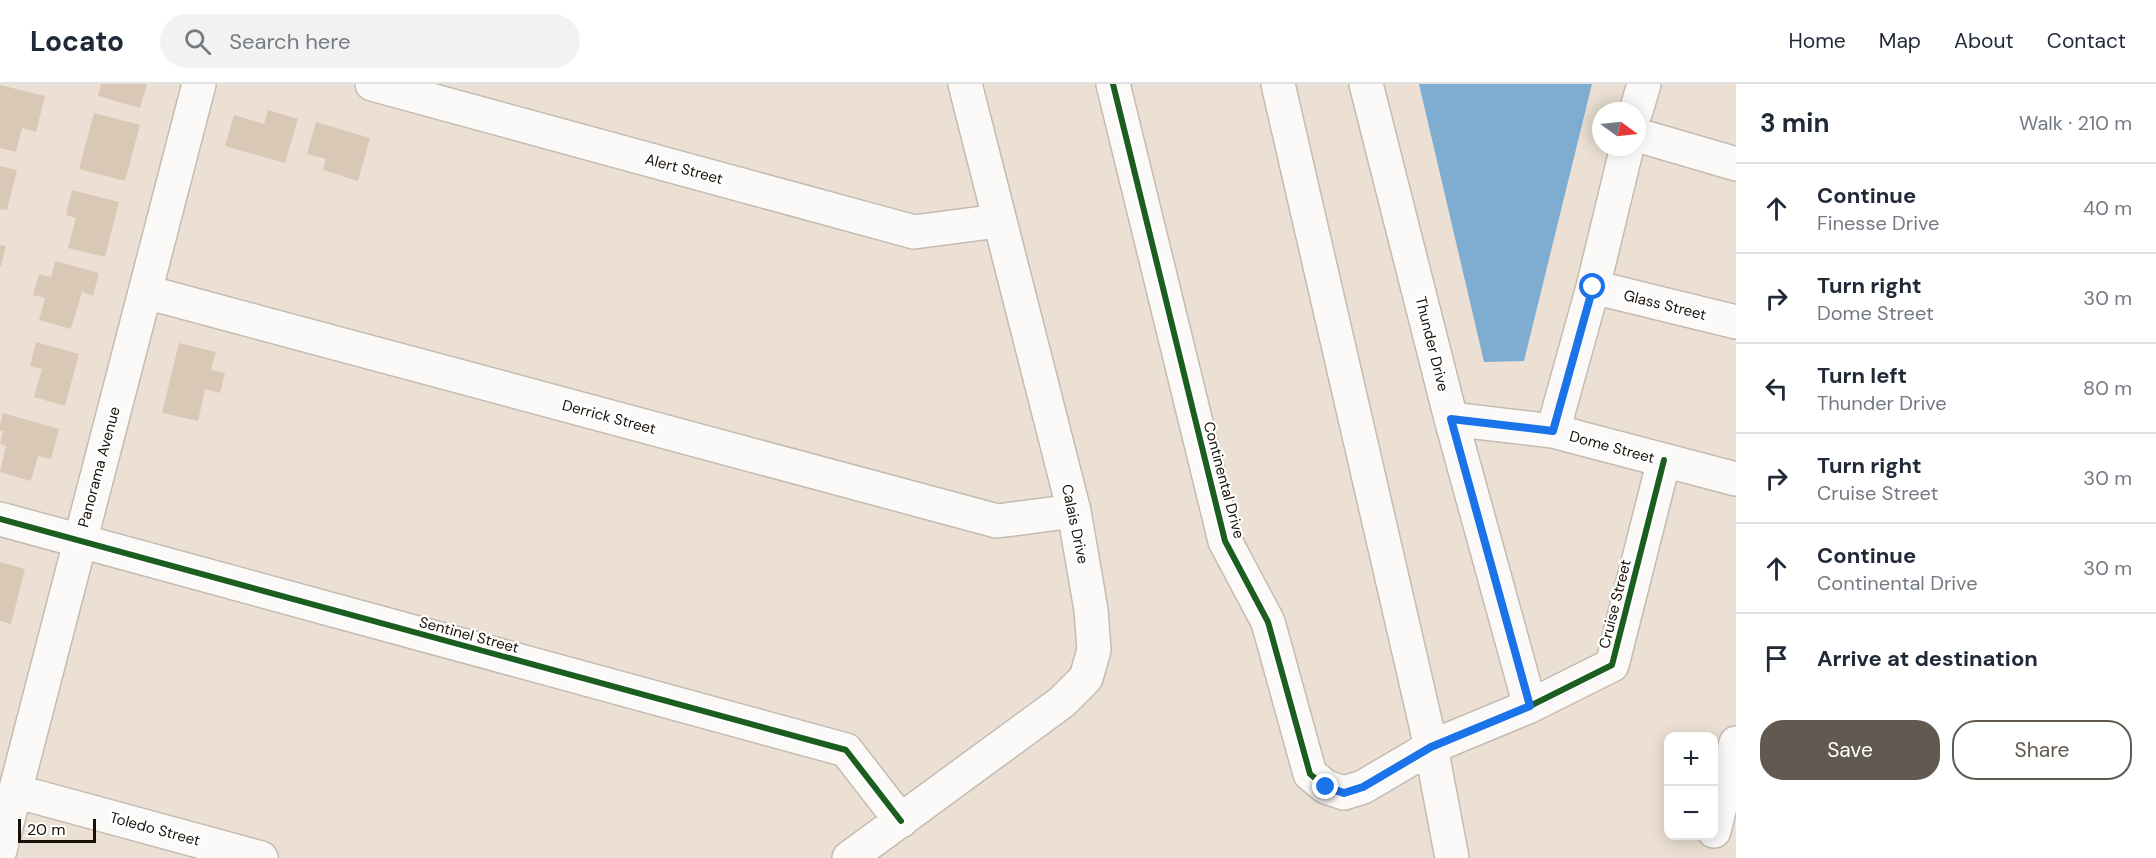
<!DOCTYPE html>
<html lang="en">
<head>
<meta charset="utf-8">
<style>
	body { margin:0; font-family:"DM Sans",sans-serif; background:#f2f2f3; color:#1f2937 }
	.controls { position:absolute; right:18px; bottom:18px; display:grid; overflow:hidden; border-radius:12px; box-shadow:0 3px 15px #0003 }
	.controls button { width:54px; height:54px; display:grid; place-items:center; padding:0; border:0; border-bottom:2px solid #e0e1e3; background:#fff; color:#1f2937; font:30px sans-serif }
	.compass { position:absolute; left:1592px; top:18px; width:54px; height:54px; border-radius:50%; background:#fff; box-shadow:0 3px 15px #0003; rotate:105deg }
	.scale { position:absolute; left:18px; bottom:15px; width:78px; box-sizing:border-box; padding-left:6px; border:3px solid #181109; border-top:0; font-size:16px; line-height:21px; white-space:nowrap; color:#181109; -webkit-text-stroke:4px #fff; paint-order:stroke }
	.stop { position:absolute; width:18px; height:18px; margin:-14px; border:4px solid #1a73e8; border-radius:50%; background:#fff }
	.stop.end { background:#1a73e8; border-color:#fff; box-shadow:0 2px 6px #0008 }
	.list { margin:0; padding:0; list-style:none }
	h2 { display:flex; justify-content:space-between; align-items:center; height:78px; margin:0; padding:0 24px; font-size:26px }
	h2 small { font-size:20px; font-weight:400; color:#747a83 }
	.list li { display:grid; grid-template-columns:39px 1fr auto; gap:18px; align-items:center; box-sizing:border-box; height:90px; padding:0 24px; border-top:2px solid #e0e1e3 }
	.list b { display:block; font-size:22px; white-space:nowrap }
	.list p { margin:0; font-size:20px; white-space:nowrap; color:#747a83 }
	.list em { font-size:20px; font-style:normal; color:#747a83 }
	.actions { display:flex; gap:12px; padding:18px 24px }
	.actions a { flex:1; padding:14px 0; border:2px solid #625950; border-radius:24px; text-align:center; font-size:21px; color:#625950 }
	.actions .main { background:#625950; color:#fff }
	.icon { flex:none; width:33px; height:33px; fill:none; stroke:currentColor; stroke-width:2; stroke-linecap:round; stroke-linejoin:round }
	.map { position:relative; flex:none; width:1736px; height:774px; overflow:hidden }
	header { display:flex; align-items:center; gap:36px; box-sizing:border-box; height:84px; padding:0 30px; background:#fff; border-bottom:2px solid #e0e1e3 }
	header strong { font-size:28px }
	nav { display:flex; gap:33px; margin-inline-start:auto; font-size:21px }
	.search { width:420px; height:54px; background:#f2f2f3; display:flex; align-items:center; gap:15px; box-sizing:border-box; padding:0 21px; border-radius:33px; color:#747a83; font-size:22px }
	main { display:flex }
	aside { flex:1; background:#fff }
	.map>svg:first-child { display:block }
</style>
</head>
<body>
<header>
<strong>Locato</strong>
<div class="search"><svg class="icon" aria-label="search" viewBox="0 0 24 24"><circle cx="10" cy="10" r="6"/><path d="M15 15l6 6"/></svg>Search here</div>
<nav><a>Home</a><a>Map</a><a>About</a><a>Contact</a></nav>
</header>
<main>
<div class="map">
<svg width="1736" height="774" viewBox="0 0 1736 774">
	<rect width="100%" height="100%" fill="#ece0d4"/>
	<!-- water -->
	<path fill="#7fadd2" d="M1419,0H1592L1524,277L1484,278Z"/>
	<!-- building -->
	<path fill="#d9c8b6" d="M101,0H147L140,24L98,12Z
		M0,1L45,12L36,48L22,44L16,68L0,64Z
		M268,26L298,35L285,79L225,62L234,31L264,40Z
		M94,29L140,41L125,97L79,85Z
		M316,38L370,54L358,97L323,86L326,75L307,70Z
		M0,82L17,86L7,126L0,125Z
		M72,106L119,118L105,173L68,164L76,134L66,131Z
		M0,161L6,162L1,183H0Z
		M55,177L99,189L93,212L82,208L71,245L39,236L45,214L33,211L39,190L51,193Z
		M36,258L79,270L65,322L34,313L42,285L30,282Z
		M179,259L216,268L211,286L225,289L220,309L205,305L198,337L162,329Z
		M3,329L59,345L51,375L38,372L31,397L0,388L6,362L0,360L3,347H0V341Z
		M0,478L25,485L11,540L0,537Z"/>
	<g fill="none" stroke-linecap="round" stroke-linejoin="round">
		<!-- minor casing -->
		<g stroke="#c4bbb1" stroke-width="36">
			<path id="minor" d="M372,0L914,148L998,137
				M1113,0L1225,457L1268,538L1310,690L1326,703L1344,709L1363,703L1431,663L1530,622L1612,581L1664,376
				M1278,0L1431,663L1452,774
				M1366,0L1451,335L1530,622
				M1636,27L1644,0
				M1637,51L1736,80
				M1593,203L1736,238
				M146,208L997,437L1074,427
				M1451,335L1553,347L1736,395
				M1553,347L1593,203L1627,63
				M0,435L846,666L901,737
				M15,707L261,774
				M1714,747L1736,659
				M0,766L199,0
				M849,774L1062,618L1086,594L1094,566L1091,526L1074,427L965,0"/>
		</g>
		<!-- minor -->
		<use href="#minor" stroke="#fcfaf9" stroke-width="33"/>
		<!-- cycleway casing -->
		<g stroke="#fff" stroke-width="10">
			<path id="cycleway" d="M1113,0L1225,457L1268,538L1310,690L1326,703L1344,709L1363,703L1431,663L1530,622L1612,581L1664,376
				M0,435L846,666L901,737"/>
		</g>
		<!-- cycleway -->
		<use href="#cycleway" stroke="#1b5e20" stroke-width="6"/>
	</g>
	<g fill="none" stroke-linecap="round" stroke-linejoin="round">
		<!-- route -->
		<path stroke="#1a73e8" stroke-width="8" d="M1326,703L1344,709L1363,703L1431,663L1530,622L1451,335L1553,347L1593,203"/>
	</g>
	<g text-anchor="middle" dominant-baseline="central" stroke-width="4.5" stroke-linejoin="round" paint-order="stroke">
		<!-- street labels -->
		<g font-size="15" fill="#181109" stroke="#fff">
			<text transform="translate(684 85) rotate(15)">Alert Street</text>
			<text transform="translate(1665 221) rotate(14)">Glass Street</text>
			<text transform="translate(1432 260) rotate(76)">Thunder Drive</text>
			<text transform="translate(609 333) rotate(15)">Derrick Street</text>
			<text transform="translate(1612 363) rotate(15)">Dome Street</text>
			<text transform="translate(99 383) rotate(-75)">Panorama Avenue</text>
			<text transform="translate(1224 396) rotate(75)">Continental Drive</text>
			<text transform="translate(1075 440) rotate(78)">Calais Drive</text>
			<text transform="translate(1615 520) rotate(-76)">Cruise Street</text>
			<text transform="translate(469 551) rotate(15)">Sentinel Street</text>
			<text transform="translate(155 745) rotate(15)">Toledo Street</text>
		</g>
	</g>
</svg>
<div class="controls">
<button>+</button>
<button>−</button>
</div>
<svg class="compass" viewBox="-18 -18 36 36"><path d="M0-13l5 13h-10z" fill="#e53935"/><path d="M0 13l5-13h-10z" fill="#747a83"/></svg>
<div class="scale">20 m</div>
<div class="stop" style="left:1593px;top:203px"></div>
<div class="stop end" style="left:1326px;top:703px"></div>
</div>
<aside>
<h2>3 min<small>Walk · 210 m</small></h2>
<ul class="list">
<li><svg class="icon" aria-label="ahead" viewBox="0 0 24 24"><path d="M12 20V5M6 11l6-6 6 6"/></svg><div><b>Continue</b><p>Finesse Drive</p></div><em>40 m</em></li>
<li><svg class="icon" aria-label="right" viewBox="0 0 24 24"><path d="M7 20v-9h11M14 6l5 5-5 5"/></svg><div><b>Turn right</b><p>Dome Street</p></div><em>30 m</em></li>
<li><svg class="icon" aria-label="left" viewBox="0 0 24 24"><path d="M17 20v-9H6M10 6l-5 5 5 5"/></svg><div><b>Turn left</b><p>Thunder Drive</p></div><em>80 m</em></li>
<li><svg class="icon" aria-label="right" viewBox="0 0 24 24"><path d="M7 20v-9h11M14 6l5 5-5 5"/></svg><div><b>Turn right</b><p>Cruise Street</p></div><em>30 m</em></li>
<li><svg class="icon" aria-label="ahead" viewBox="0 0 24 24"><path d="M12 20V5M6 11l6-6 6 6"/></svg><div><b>Continue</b><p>Continental Drive</p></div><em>30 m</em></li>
<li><svg class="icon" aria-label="arrive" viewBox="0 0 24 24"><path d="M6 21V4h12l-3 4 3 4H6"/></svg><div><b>Arrive at destination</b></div></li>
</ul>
<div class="actions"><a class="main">Save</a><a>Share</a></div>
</aside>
</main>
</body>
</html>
